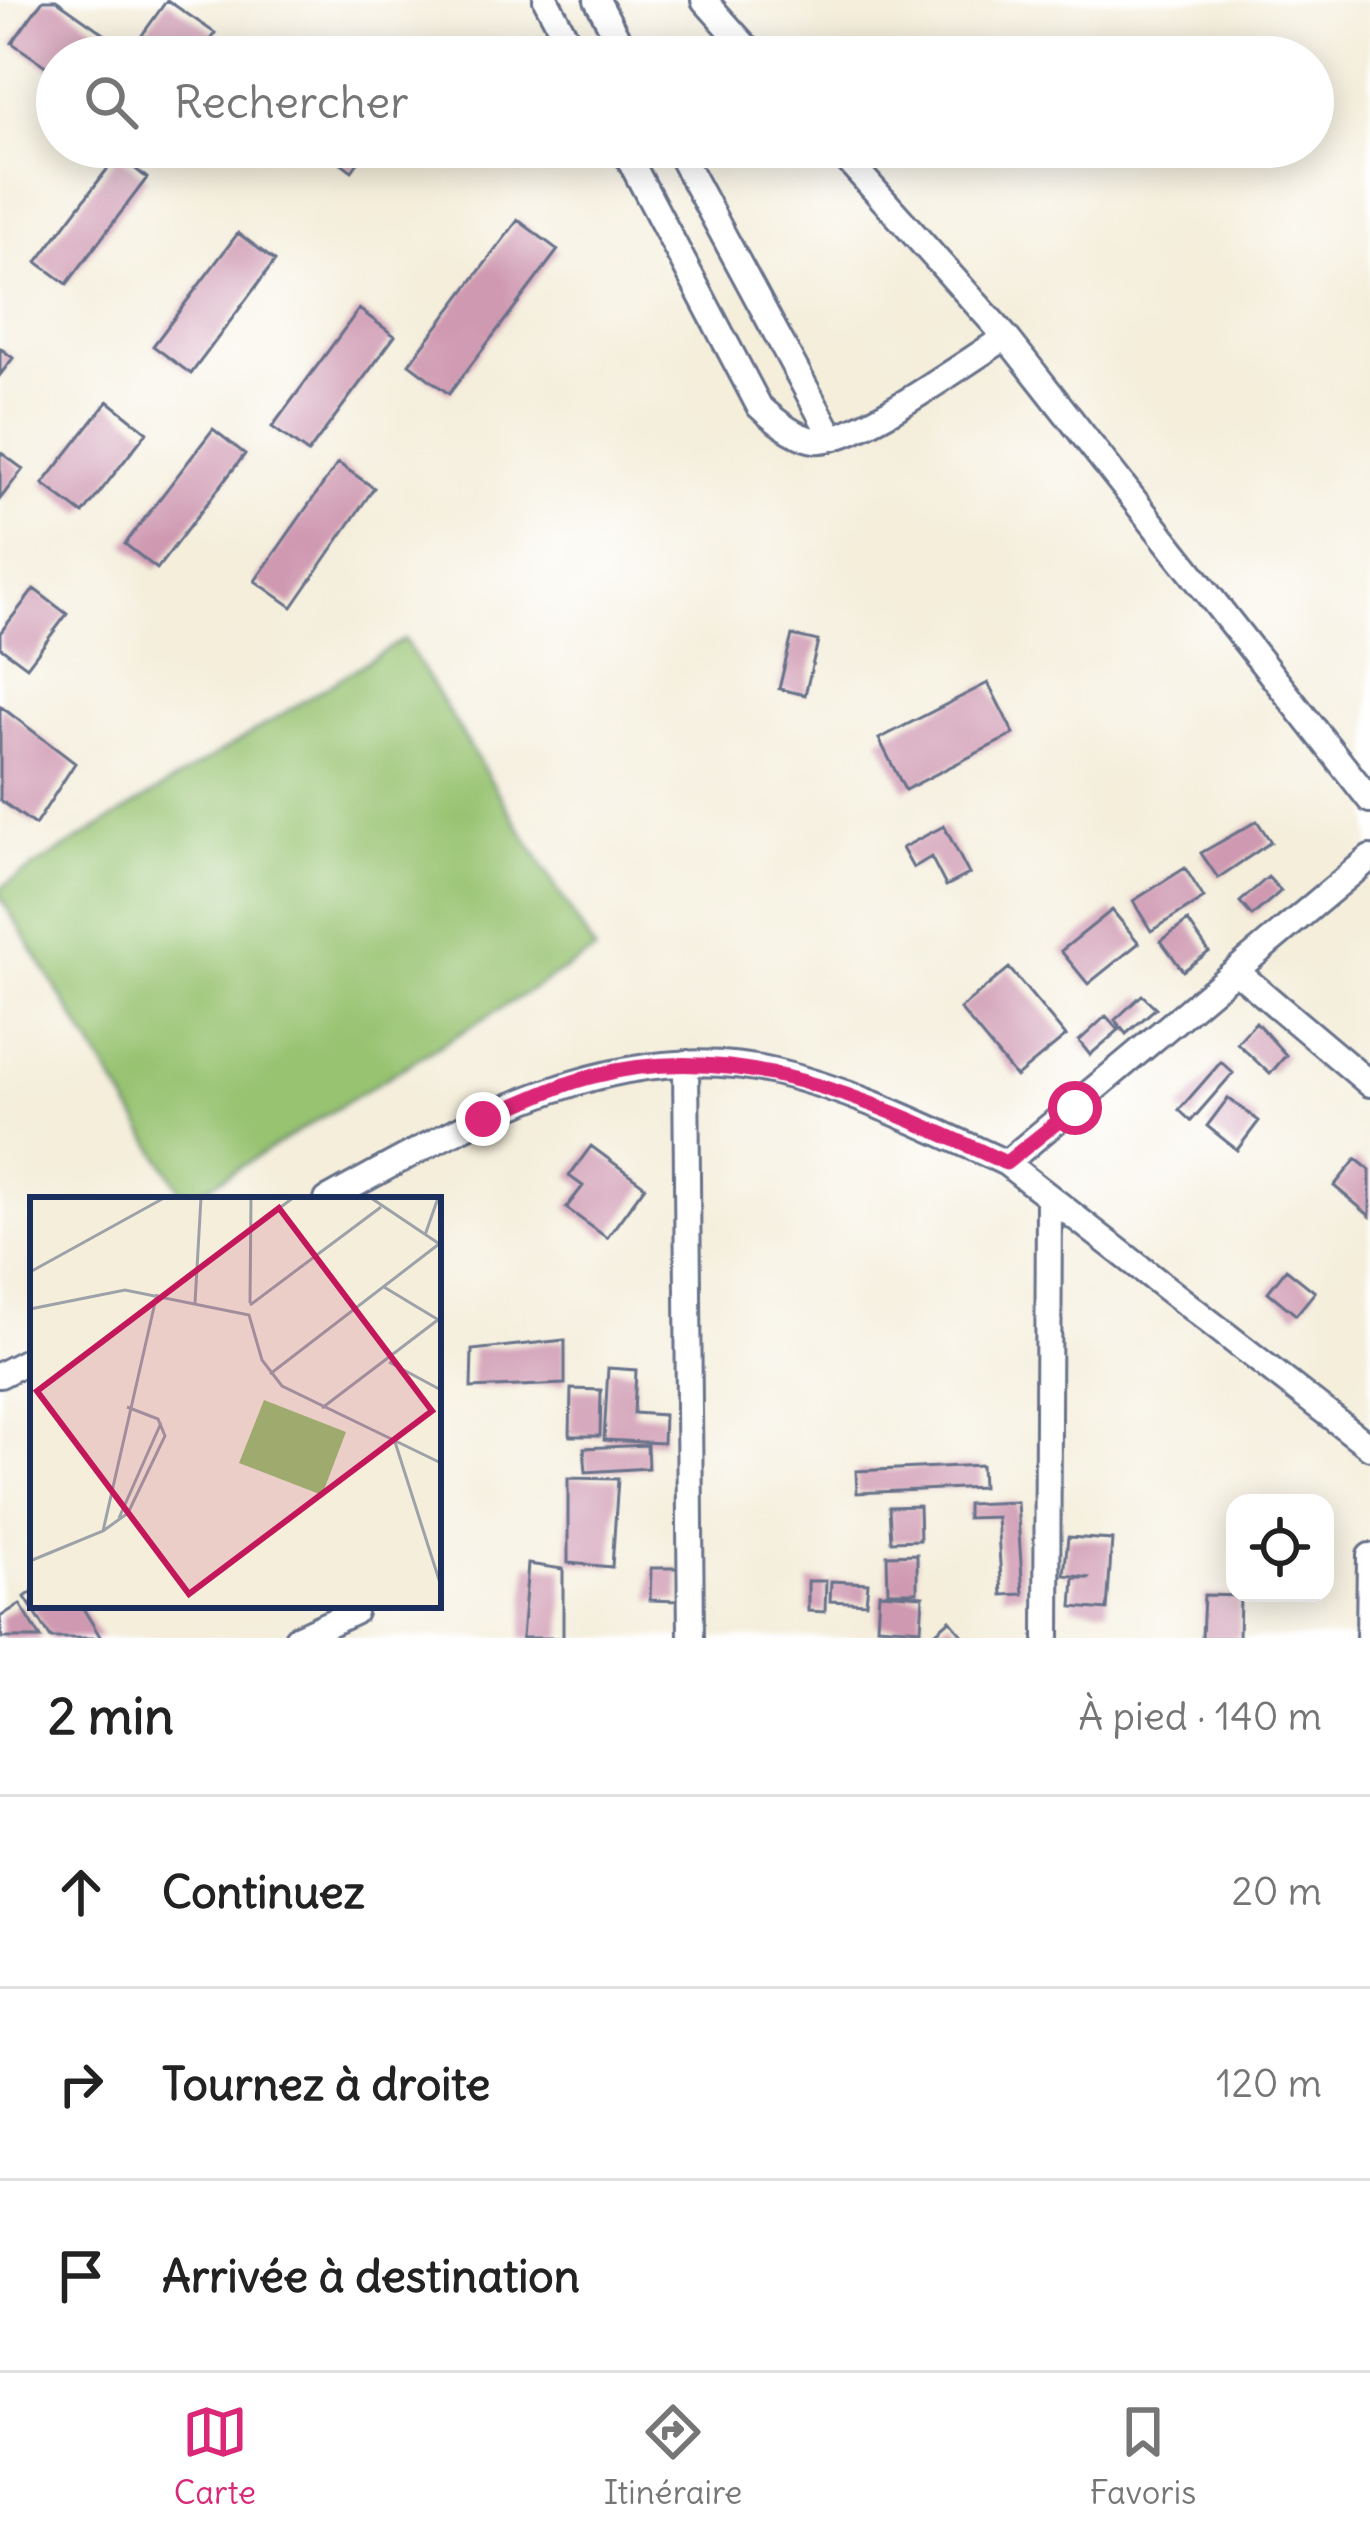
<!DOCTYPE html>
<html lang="fr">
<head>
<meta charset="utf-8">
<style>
	body { margin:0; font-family:Delius,sans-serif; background:#f2f2f2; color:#222 }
	.controls { position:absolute; right:36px; bottom:36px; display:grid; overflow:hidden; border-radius:24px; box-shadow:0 6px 30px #0003 }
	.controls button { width:108px; height:108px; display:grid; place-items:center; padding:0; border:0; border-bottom:3px solid #e0e0e0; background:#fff; color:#222; font:60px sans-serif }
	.stop { position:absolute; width:36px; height:36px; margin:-27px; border:9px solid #db2777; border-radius:50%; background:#fff }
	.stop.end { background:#db2777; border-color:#fff; box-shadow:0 3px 12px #0008 }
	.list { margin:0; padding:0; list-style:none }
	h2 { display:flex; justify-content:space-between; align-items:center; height:156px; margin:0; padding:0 48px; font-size:51px }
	h2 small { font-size:39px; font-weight:400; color:#767676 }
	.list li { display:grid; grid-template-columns:78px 1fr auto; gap:36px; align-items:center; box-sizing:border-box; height:192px; padding:0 48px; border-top:3px solid #e0e0e0 }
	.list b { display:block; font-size:45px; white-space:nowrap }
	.list em { font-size:39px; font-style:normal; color:#767676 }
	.icon { flex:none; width:66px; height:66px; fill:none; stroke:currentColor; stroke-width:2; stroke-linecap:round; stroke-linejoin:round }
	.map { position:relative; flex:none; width:1370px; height:1638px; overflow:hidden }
	.search { position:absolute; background:#fff; box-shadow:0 6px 30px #0003; left:36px; right:36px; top:36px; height:132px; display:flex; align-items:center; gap:30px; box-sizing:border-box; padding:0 42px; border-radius:66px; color:#767676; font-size:45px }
	.sheet { height:732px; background:#fff }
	nav { display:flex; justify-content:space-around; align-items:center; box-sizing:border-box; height:168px; border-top:3px solid #e0e0e0; background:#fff; font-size:33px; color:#767676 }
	nav a { display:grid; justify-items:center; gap:6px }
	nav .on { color:#db2777 }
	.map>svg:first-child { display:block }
</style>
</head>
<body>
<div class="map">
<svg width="1370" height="1638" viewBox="0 0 1370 1638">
	<rect width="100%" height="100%" fill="#fff"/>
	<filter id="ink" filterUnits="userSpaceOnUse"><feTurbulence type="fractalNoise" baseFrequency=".00833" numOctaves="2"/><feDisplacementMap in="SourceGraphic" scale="24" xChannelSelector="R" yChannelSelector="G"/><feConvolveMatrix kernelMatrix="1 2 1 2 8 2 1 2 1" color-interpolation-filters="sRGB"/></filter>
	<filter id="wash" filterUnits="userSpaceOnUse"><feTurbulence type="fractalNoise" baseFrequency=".004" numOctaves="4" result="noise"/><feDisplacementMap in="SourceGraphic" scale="48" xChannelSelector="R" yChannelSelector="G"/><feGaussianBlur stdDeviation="2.7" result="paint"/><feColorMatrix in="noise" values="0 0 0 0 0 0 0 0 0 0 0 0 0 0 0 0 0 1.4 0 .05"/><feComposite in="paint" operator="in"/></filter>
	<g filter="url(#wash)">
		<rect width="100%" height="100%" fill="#f4eedb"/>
		<!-- green -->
		<path fill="#98c371" stroke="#5a7968" stroke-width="3" d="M404,639L595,951L186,1200L0,896V888Z"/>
		<g id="blocks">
			<!-- building -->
			<path fill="#cf99b1" d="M43,0H56L137,57H57V74L12,43Z
				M167,0L215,33L197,57H146L133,48Z
				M320,147H369L352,171Z
				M118,155L147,178L67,284L37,262Z
				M518,220L558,250L449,394L409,364Z
				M238,233L275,261L191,374L153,346Z
				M359,309L395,336L308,453L272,427Z
				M0,348L13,358L0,375Z
				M108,401L147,432L83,514L43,484Z
				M213,429L245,454L157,569L125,544Z
				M0,452L23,469L0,499Z
				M338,463L374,488L292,607L255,581Z
				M34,589L67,614L27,667L0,647V633Z
				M792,635L818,641L805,695L779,689Z
				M988,683L1014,734L905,790L879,739Z
				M0,706L75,763L35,825L0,800Z
				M1257,821L1271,842L1218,878L1201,853Z
				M944,826L969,874L946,886L931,857L913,868L902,848Z
				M1185,868L1204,898L1151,931L1133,901Z
				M1268,877L1281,891L1252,916L1240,902Z
				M1112,910L1139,943L1088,984L1061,951Z
				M1188,921L1209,952L1183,971L1161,941Z
				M1009,968L1066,1036L1016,1077L960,1009Z
				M1142,995L1156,1008L1126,1034L1115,1020Z
				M1106,1016L1119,1030L1090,1055L1079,1041Z
				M1256,1022L1286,1055L1270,1074L1237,1043Z
				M1221,1062L1233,1073L1191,1121L1179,1110Z
				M1228,1098L1259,1121L1237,1150L1207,1126Z
				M591,1146L645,1186L607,1238L566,1208L583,1186L569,1176Z
				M1356,1159L1370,1170V1216L1334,1186Z
				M1286,1269L1315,1292L1296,1315L1268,1292Z
				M565,1340V1384L471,1388L472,1350Z
				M608,1368L636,1370L634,1413L664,1415L663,1443L604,1440Z
				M571,1389L601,1390L600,1436H570Z
				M647,1445L648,1468L586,1472L584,1448Z
				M981,1465L982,1487L857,1493L856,1471Z
				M568,1478L618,1479L612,1567L568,1563Z
				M1017,1502L1023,1594L1002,1595L997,1517L967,1518V1504Z
				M919,1506L920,1540L891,1541L889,1507Z
				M1068,1537L1112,1540L1107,1610L1072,1607L1074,1578H1091L1064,1575Z
				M917,1554V1592H888L887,1555Z
				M528,1564L563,1569V1638H522Z
				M651,1568H679V1601L650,1600Z
				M808,1581H826L825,1612L808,1611Z
				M831,1581L868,1583L866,1603L830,1601Z
				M33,1591V1605H81L101,1638H51L25,1597Z
				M879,1593L923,1596L921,1629L877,1626Z
				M1204,1595L1240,1596L1239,1638H1202Z
				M20,1604L41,1638H2L0,1617Z
				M950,1620L965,1638H941L936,1632Z"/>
		</g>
	</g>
	<g filter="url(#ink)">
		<use href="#blocks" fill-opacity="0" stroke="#67728a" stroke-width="3"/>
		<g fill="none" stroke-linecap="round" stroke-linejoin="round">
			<!-- street casing -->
			<g stroke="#67728a" stroke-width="30">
				<path id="street" d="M546,0L576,57
					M597,0L627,57
					M704,0L755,57
					M623,147L759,406C773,419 796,438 815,440C853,445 969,360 1006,337
					M676,147L832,437
					M836,147L1006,337L1370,800
					M1236,971L1370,1084
					M686,1063L691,1638
					M1006,1163L1370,1447
					M327,1200C461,1126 616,1034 775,1072C856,1091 931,1129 1006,1163L1370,858
					M0,1375L33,1358
					M297,1638L354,1612
					M1047,1638L1049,1197
					M1369,1638L1370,1556"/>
			</g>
			<!-- street -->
			<use href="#street" stroke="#fff" stroke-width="24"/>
		</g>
	</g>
	<g fill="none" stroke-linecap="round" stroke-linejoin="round" filter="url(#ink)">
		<!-- route -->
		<path stroke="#db2777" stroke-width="15" d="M483,1119C519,1105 556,1085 594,1076C740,1037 876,1103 1006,1163L1075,1108"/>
	</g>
	<!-- overview -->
	<g transform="translate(30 1197)">
		<rect width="411" height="411" fill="#f4eedb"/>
		<path d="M234,203L316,235L292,298L209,266Z" fill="#98c371"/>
		<path fill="none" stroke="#9da2a9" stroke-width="3" d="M341,1L408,46M221,32L263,1M395,38L408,1M0,75L134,1M354,90L407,122M165,106L171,1M220,106L221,1M220,108L351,10M0,112L95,93L219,118L232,163L252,189L411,266M359,165L411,193M240,177L409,47M292,211L409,122M365,245L411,389M89,321L131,226M73,334L98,316L135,239L128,222L97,210M0,364L73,334L127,97"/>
		<path fill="#c2185b" fill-opacity="0.15" stroke="#c2185b" stroke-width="6" d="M249,11L402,214L159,397L7,194Z"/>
		<rect width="411" height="411" fill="none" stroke="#1b2f5e" stroke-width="6"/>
	</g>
</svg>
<div class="controls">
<button><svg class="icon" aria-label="locate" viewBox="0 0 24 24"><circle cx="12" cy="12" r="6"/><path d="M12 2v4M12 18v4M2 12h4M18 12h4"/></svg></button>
</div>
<div class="stop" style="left:1075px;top:1108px"></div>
<div class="stop end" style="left:483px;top:1119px"></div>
<div class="search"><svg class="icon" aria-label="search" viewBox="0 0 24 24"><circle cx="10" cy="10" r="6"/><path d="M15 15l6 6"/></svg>Rechercher</div>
</div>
<section class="sheet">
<h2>2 min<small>À pied · 140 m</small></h2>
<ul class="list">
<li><svg class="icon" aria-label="ahead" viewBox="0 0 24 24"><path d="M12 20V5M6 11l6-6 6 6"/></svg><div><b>Continuez</b></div><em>20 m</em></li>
<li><svg class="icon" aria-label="right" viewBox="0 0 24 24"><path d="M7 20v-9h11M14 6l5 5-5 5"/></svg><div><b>Tournez à droite</b></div><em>120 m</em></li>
<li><svg class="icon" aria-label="arrive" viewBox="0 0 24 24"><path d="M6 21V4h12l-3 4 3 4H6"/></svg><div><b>Arrivée à destination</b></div></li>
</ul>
</section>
<nav>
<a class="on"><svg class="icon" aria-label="map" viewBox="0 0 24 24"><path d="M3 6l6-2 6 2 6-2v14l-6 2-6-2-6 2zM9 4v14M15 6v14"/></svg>Carte</a>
<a><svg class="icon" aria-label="directions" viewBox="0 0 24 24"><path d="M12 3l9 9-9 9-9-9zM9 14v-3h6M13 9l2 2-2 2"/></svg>Itinéraire</a>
<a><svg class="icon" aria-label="saved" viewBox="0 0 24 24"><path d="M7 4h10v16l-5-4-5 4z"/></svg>Favoris</a>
</nav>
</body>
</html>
